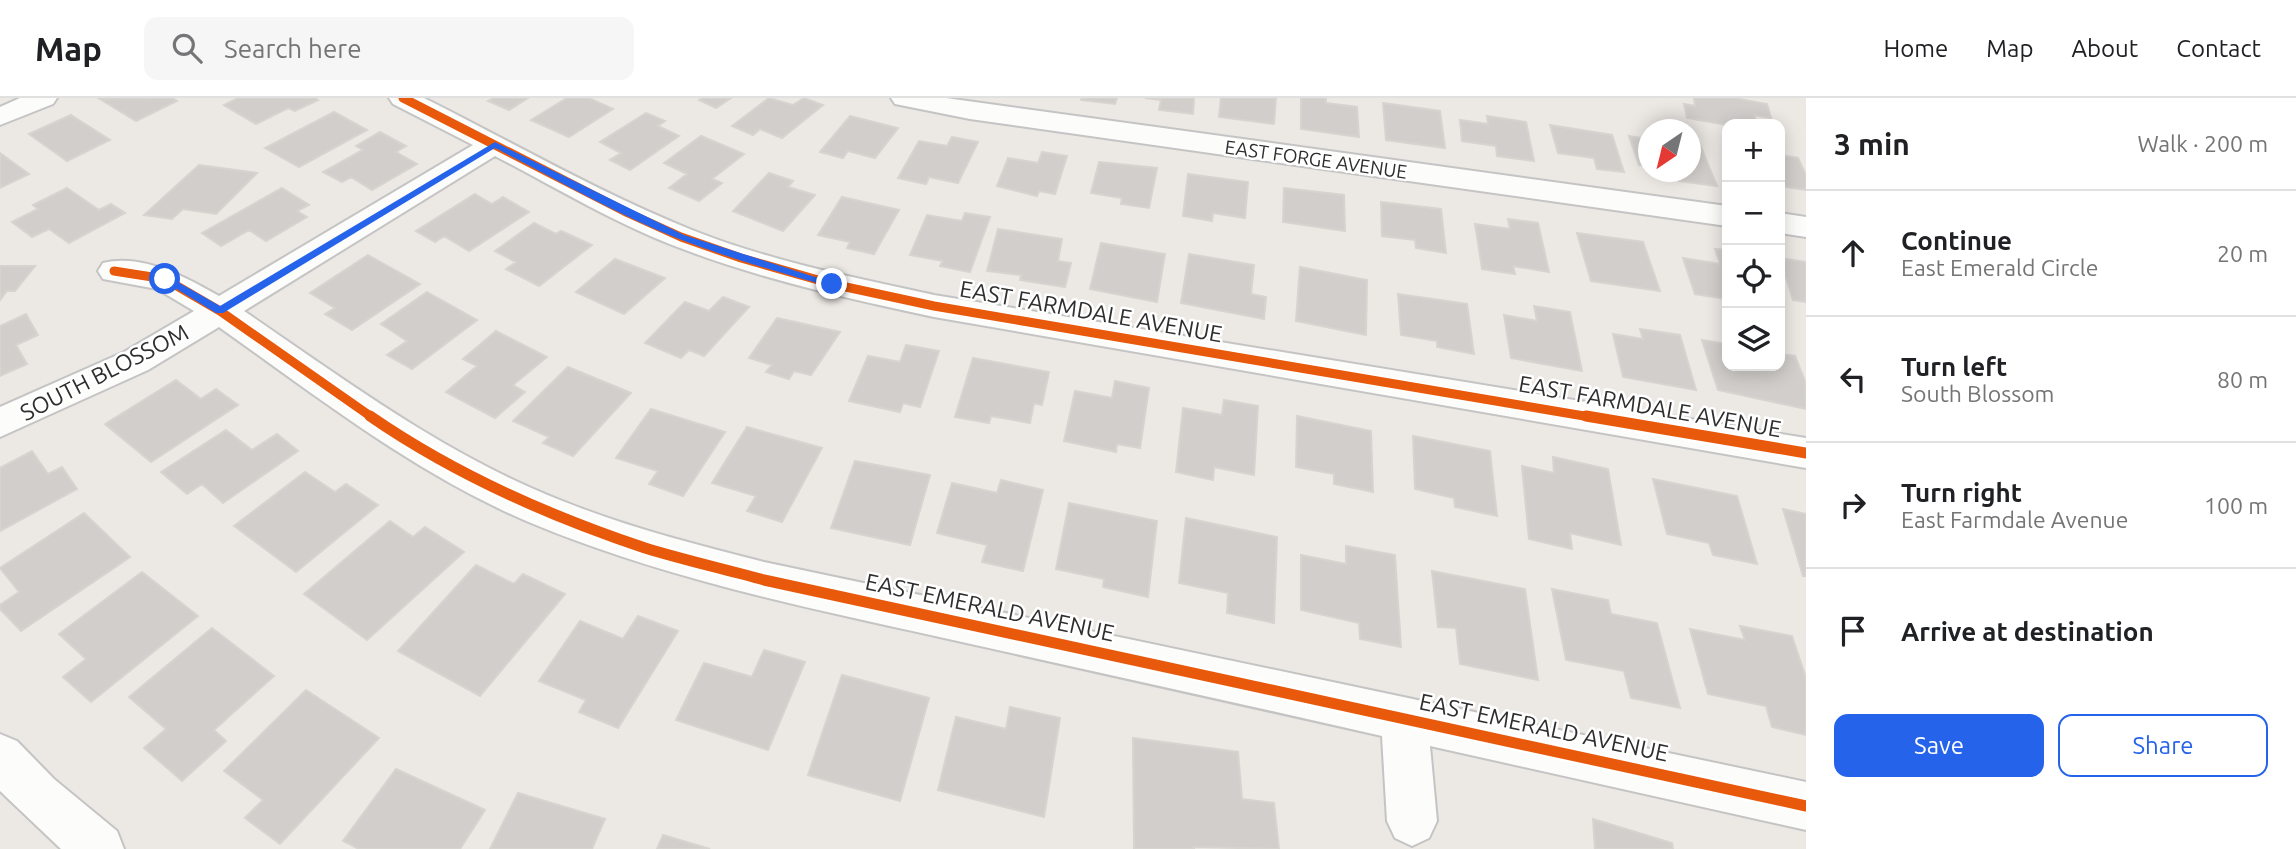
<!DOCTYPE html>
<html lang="en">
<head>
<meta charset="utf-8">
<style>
	body { margin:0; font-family:Ubuntu,sans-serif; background:#f6f6f6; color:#202124 }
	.controls { position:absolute; right:21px; top:21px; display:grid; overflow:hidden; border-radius:14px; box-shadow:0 4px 18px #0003 }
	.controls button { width:63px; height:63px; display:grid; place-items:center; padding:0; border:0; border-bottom:2px solid #e0e0e0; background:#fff; color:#202124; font:35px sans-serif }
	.compass { position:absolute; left:1638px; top:21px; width:63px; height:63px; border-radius:50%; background:#fff; box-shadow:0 4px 18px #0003; rotate:215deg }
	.stop { position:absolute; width:21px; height:21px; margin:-16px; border:5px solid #2563eb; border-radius:50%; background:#fff }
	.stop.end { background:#2563eb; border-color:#fff; box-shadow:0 2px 7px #0008 }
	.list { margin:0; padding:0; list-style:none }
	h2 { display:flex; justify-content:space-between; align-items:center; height:91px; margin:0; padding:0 28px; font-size:30px }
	h2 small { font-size:23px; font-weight:400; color:#757577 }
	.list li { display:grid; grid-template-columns:46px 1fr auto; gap:21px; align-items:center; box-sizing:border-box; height:126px; padding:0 28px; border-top:2px solid #e0e0e0 }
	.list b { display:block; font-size:26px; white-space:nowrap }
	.list p { margin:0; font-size:23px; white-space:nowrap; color:#757577 }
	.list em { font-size:23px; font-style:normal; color:#757577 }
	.actions { display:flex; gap:14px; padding:21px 28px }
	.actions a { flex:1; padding:16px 0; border:2px solid #2563eb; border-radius:14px; text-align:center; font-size:24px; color:#2563eb }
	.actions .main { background:#2563eb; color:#fff }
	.icon { flex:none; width:38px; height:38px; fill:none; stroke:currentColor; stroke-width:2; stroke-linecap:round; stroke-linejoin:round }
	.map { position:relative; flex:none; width:1806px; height:751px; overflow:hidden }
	header { display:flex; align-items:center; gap:42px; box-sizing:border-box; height:98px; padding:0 35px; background:#fff; border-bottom:2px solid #e0e0e0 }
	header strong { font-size:33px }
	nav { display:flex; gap:38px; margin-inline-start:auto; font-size:24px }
	.search { width:490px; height:63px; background:#f6f6f6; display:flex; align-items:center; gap:18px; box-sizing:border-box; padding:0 24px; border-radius:14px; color:#757577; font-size:26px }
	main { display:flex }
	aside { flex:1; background:#fff }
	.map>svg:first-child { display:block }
</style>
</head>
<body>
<header>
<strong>Map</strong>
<div class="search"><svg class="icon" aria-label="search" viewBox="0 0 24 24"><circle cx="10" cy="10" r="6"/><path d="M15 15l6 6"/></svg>Search here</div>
<nav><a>Home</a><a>Map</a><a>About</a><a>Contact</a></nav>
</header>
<main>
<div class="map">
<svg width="1806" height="751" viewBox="0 0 1806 751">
	<rect width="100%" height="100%" fill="#ece8e4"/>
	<!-- building -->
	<path fill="#d1cecb" stroke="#d7d4d0" stroke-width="2" d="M172,0L177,3L136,23L100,1Z
		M238,0H315L318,2L295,13L288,10L256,26L224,7Z
		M494,0H528L509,12L488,3Z
		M567,0H589L613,11L569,39L531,22Z
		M703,0H731L716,10L699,2Z
		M769,0L793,7L804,0L823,7L782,40L760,31L753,37L732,28Z
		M1082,0H1117L1115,6L1081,2Z
		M1145,0H1194L1193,16L1159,12L1161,2Z
		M1221,0H1276L1274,26L1219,19Z
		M1301,0H1326V5L1357,9L1359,39L1301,31Z
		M1694,0H1734L1767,6L1771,20L1754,17L1757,26L1727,27L1687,20L1684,6L1695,8Z
		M1383,5L1440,13L1445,50L1386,42Z
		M334,14L367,32L299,69L265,50Z
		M646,15L665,23L658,28L679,38L630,72L610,62L621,55L600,44Z
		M71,17L110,42L67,63L29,36Z
		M850,18L898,30L875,60L848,53L843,60L820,54Z
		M1487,18L1526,24L1534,63L1497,58L1496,48L1462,43L1460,22L1488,26Z
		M1550,27L1612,37L1624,74L1597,71L1594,60L1558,55Z
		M380,34L406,48L396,54L417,66L372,92L351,79L342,84L323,74L363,52L356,48Z
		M701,38L744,56L712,81L722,85L699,103L669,90L687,76L664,65Z
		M1629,38L1648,41V68L1639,67Z
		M952,39L978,44L958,85L929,79L926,86L898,80L919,43L947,48Z
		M1690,41L1698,42L1717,88L1679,83L1675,74H1690Z
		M1042,54L1067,58L1055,96L1039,93L1037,98L997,88L1008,60L1038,65Z
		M0,55L29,76L0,90Z
		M1780,57L1798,60L1806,77V92L1780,88Z
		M1099,64L1157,70L1149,110L1121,106L1122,100L1091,95Z
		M199,67L257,75L216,116L183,111L172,121L144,117Z
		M769,75L793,83L788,89L815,97L783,133L733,113Z
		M1188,76L1248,84L1245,120L1213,115L1212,123L1183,118Z
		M67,90L99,112L111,106L125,115L69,145L49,131L32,139L12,124L38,111L33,107Z
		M282,90L309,107L297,113L307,119L266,143L249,132L221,148L202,135Z
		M1284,90L1344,97L1345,133L1283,124Z
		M475,96L492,106L503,99L529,114L469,153L444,138L435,144L416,133Z
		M842,99L899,112L874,156L847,150L850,144L818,137Z
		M1381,104L1441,111L1446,155L1416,150L1415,142L1382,138Z
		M965,115L990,119L970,174L940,168L943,163L910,157L927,117L962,123Z
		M1508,121L1538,125L1549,174L1513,168L1515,176L1482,171L1475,126L1510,131Z
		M534,125L556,136L561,133L592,147L539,188L506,171L516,164L495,153Z
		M998,131L1062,141L1058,163L1071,165L1065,189L1020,182L1021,177L987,173Z
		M1577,135L1643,144L1660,193L1591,183Z
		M1101,145L1165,156L1157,204L1090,191Z
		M1715,151L1727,152V201L1695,196L1683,160L1720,166Z
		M1189,156L1254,167L1251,196L1266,199L1264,221L1181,205Z
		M368,157L420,186L352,232L325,216L335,210L310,195Z
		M1780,160L1806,164V204L1793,202Z
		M615,161L665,180L624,216L576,194Z
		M0,168H35L15,193H7L0,202Z
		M1300,169L1367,182L1366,237L1296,223Z
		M427,194L477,222L412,271L387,257L407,243L381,226Z
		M1398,196L1467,206L1474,256L1437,249V243L1401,237Z
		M723,199L749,209L704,258L689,252L681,260L645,245L685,204L709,213Z
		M1534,208L1570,214L1582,273L1511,260L1504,217L1537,223Z
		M26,216L38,237L16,247L27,266L0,278V228Z
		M777,220L840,234L811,277L794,273L789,281L766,274L772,267L749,260Z
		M1640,231L1680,237L1696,292L1623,279L1613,236L1643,241Z
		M496,233L547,259L513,287L525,294L495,320L446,294L477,268L463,261Z
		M1702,242L1727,246V268H1780V256L1795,258L1805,283L1806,311L1718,292Z
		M906,247L939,253L920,309L903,305L900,314L849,303L868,258L900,264Z
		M973,260L1049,274L1042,307L1034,305L1030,325L991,318L989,325L955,319Z
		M568,269L631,295L573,358L543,345L549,339L513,323Z
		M176,282L201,301L216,291L238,307L151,364L105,326Z
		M1115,283L1149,290L1140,350L1117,346L1116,354L1064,343L1075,293L1112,300Z
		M1224,302L1258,308L1254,377L1214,369L1213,382L1176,374L1183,310L1222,317Z
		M651,311L725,334L683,398L649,386L658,373L616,360Z
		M1297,318L1371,333L1373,394L1334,386V376L1296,369Z
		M747,329L822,350L782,424L747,413L756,398L712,385Z
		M226,332L252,352L277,336L298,353L223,405L202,386L187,396L161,374Z
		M1413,338L1490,353L1497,418L1455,409L1454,400L1415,391Z
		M32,353L48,376L62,369L77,391L0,433V370Z
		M1553,359L1608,371L1621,447L1570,435L1572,451L1529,441L1522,368L1554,375Z
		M855,363L930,377L910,447L831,430Z
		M305,374L335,394L346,386L378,407L296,474L234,428Z
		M1653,381L1737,398L1757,466L1713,457L1709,445L1667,436Z
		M1001,382L1043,392L1023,473L982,464L987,447L937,435L952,385L997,395Z
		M1069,405L1157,423L1148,499L1103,489L1104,481L1056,471Z
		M1783,411L1806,416V478H1803Z
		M84,415L130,459L21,533L0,511V507L19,494L0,470Z
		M1186,420L1277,439L1274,525L1227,515L1228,495L1179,485Z
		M390,423L413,439L425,429L464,454L367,542L304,496Z
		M1346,448L1395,457L1401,549L1360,541L1359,525L1301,512V457L1346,466Z
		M476,467L514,486L523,476L565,496L480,598L398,553Z
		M1432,473L1525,491L1538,582L1460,566L1456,530L1438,529Z
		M142,474L198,518L91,604L63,579L86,561L59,536Z
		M1552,491L1608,502L1611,516L1657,525L1680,610L1631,600L1624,573L1566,562Z
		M638,518L678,533L618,630L579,614L586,602L539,583L580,523L623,541Z
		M1740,528L1792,538L1806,580V637L1772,629L1766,608L1708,596L1690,531L1745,542Z
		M212,530L274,578L214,632L226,643L182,683L144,650L166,631L129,599Z
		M764,552L805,564L768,652L676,622L704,565L752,579Z
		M842,577L929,600L900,703L808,677Z
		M306,592L379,640L280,746L245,720L263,702L224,673Z
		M1010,609L1060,620L1044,719L938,692L956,619L1006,631Z
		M1133,640L1238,654L1242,701L1274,705L1279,751L1194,749V751H1134Z
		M396,671L485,712L460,751H359L343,743Z
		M518,695L605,721L592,751H490Z
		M1593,721L1672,745L1673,751H1595Z
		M663,737L710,751H657Z"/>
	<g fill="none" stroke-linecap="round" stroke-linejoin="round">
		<!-- minor casing -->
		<g stroke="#c5c4c5" stroke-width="4">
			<path id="minor" d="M20,0H57L53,6L0,27V9Z
				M389,0H424C512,44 600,95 692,132C770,163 852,179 934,197L1806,340V370L934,219C845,200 757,180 672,147C611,123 553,88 495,58L244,213C345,282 445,357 560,402C626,429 695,446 764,464L1806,684V732L1430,648L1437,723L1429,740L1412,748L1395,740L1387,723L1382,638C1233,604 1084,571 935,538C799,508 661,479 531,425C417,377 319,300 219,229L148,272L0,339V309L124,254L194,213L157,191L103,181L98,173L103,165C142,155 186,179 219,198L473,47L393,6Z
				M891,0H946L1727,108V128L970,21L895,6Z
				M1780,115L1806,119V139L1780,135Z
				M0,636L17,643L54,681L117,733L124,751H61L0,693Z"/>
		</g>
		<!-- minor -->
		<use href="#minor" fill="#fcfcfb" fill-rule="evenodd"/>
		<!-- cycleway-far1 casing -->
		<g stroke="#fff" stroke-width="12">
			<path id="cycleway-far1" d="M403,0L628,115L681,139L741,160L832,186L934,208L1596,320
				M114,173L165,181L220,213L373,320"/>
		</g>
		<!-- cycleway casing -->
		<g stroke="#fff" stroke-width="16">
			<path id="cycleway" d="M370,318C454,376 549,418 645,450C684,462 724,471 764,482L1806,708
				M1586,318L1806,355"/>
		</g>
		<!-- cycleway-far1 -->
		<use href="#cycleway-far1" stroke="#e8590c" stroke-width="9"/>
		<!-- cycleway -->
		<use href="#cycleway" stroke="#e8590c" stroke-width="11"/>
	</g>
	<!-- route -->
	<path fill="#2563eb" d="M495,44L684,137L837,186L828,188C778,174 728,160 679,141C616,116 556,81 495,50L223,215H216L160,181L169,179L220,208Z"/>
	<g text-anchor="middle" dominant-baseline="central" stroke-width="5" stroke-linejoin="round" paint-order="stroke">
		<!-- far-street labels -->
		<g font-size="19" fill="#2e2e2e" stroke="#fff">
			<text transform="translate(1316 61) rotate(8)">EAST FORGE AVENUE</text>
		</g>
		<!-- street labels -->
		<g font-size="23" fill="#2e2e2e" stroke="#fff">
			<text transform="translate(1091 213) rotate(10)">EAST FARMDALE AVENUE</text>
			<text transform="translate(104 274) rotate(-27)">SOUTH BLOSSOM</text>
			<text transform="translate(1650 308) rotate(10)">EAST FARMDALE AVENUE</text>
			<text transform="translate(990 509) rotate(12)">EAST EMERALD AVENUE</text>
			<text transform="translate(1544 629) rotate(12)">EAST EMERALD AVENUE</text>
		</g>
	</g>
</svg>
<div class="controls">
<button>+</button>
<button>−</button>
<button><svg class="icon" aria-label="locate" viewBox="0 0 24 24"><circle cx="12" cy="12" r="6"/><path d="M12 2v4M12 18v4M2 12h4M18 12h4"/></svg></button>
<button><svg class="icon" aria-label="layers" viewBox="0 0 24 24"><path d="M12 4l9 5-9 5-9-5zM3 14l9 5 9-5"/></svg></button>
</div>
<svg class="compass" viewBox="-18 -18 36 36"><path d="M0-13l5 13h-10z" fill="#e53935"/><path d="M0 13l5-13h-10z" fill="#757577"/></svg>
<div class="stop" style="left:165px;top:181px"></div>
<div class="stop end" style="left:832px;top:186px"></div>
</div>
<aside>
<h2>3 min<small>Walk · 200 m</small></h2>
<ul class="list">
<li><svg class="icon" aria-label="ahead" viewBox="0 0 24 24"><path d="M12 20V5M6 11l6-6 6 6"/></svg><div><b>Continue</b><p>East Emerald Circle</p></div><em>20 m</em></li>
<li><svg class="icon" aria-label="left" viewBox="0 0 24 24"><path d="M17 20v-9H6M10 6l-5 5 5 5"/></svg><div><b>Turn left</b><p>South Blossom</p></div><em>80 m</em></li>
<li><svg class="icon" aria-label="right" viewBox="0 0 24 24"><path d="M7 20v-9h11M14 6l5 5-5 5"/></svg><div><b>Turn right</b><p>East Farmdale Avenue</p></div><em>100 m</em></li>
<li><svg class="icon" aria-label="arrive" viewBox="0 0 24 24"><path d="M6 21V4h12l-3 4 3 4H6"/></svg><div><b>Arrive at destination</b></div></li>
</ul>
<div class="actions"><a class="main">Save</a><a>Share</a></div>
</aside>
</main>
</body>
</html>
